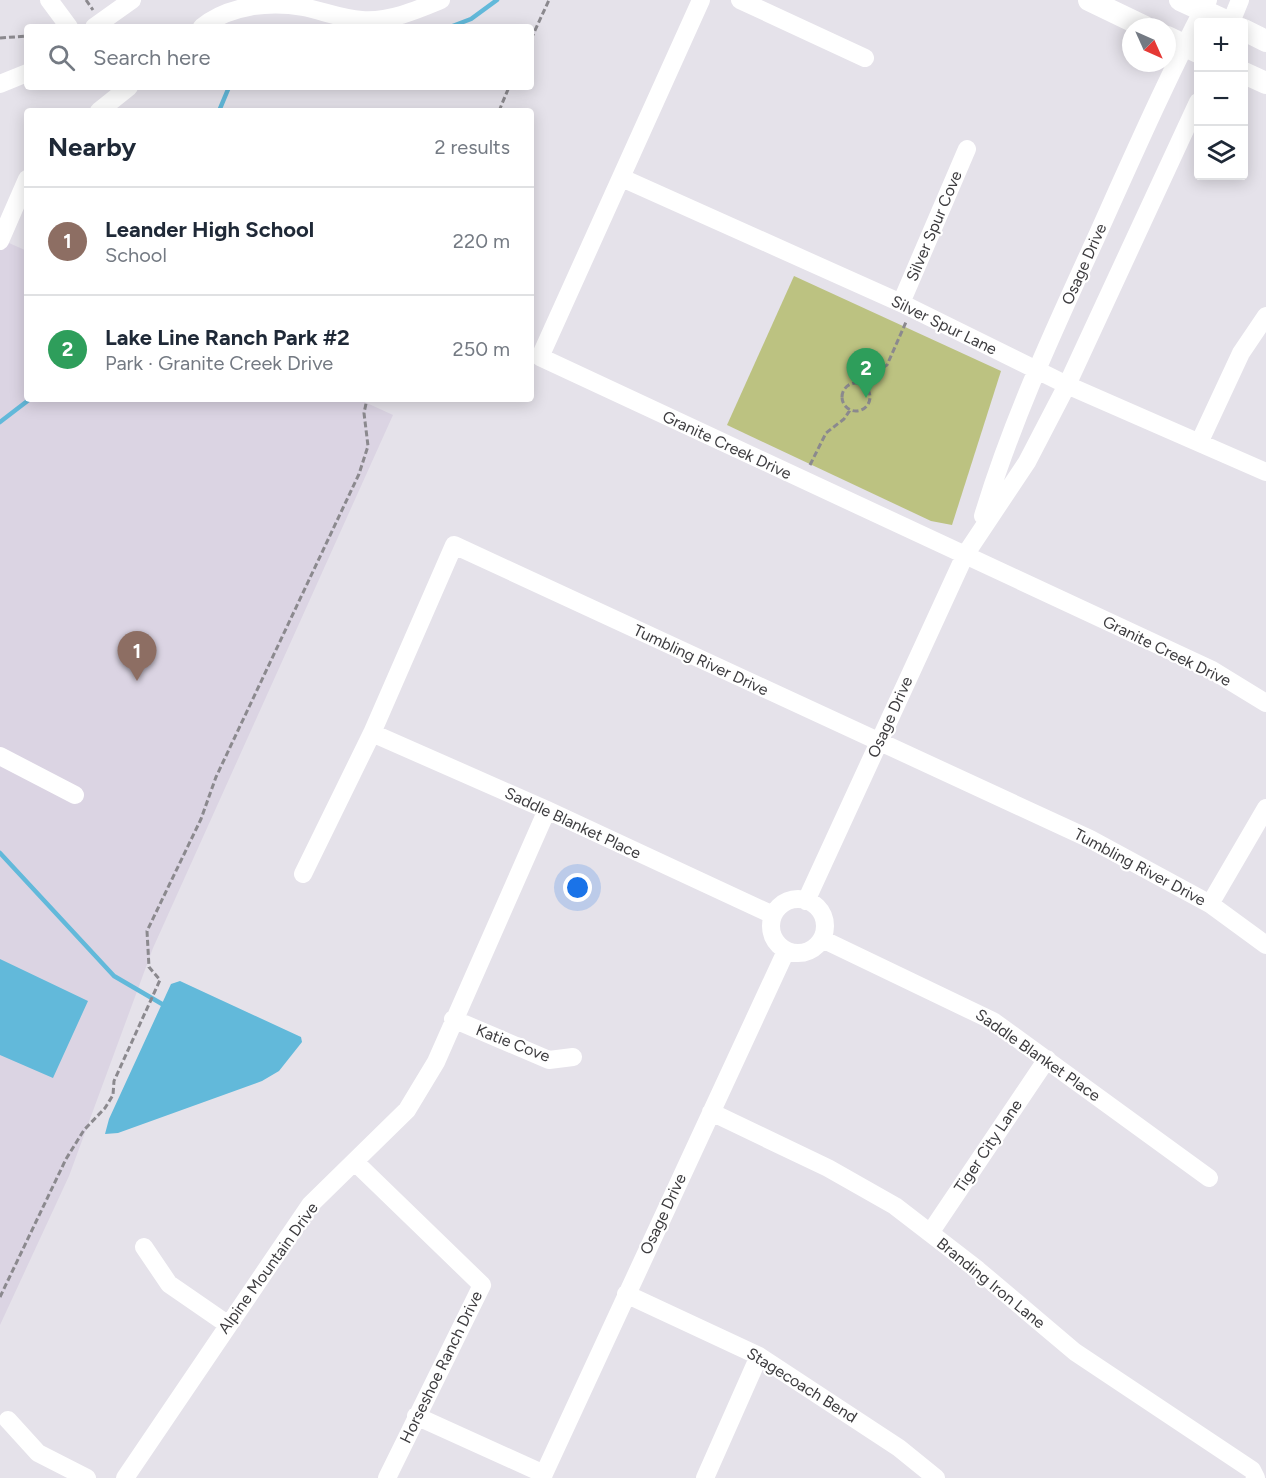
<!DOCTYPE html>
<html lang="en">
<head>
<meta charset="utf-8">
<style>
	body { margin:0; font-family:Figtree,sans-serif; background:#f6f6f7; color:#1f2937 }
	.controls { position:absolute; right:18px; top:18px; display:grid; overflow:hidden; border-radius:6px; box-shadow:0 3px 15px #0003 }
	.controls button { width:54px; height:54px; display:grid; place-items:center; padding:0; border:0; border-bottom:2px solid #e0e1e3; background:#fff; color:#1f2937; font:30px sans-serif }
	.compass { position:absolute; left:1122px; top:18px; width:54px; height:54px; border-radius:50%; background:#fff; box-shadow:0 3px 15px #0003; rotate:135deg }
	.you { position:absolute; left:578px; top:888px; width:21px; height:21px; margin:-15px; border:4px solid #fff; border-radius:50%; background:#1a73e8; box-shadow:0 0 0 9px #1a73e833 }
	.badge { display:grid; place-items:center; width:39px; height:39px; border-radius:50%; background:#111827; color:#fff; font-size:20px; font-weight:700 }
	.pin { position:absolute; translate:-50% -50px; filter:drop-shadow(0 2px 3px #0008) }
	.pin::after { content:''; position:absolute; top:32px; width:21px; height:18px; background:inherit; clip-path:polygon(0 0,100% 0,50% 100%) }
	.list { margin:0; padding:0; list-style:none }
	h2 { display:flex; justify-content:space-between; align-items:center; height:78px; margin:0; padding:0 24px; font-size:26px }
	h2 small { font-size:20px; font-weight:400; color:#747a83 }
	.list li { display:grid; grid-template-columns:39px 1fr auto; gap:18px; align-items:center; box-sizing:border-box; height:108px; padding:0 24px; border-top:2px solid #e0e1e3 }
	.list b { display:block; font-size:22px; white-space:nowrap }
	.list p { margin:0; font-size:20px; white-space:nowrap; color:#747a83 }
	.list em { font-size:20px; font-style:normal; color:#747a83 }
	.icon { flex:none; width:33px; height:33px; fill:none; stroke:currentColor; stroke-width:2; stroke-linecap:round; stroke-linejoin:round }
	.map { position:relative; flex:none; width:1266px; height:1478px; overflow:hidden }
	.search { position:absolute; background:#fff; box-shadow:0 3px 15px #0003; left:24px; top:24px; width:510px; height:66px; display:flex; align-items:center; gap:15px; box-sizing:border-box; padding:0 21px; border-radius:6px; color:#747a83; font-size:22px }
	.panel { position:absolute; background:#fff; box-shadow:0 3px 15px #0003; left:24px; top:108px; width:510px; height:294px; border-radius:6px }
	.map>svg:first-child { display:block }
</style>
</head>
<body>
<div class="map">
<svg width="1266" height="1478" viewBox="0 0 1266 1478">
	<rect width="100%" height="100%" fill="#e5e2ea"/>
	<!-- built -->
	<path fill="#dbd4e3" d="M0,239L27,251V399H358L393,415L153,948L69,1176L0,1325Z"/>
	<!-- green -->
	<path fill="#bcc281" d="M794,276L1001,371L952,525L931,521L727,425Z"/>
	<!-- water -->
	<path fill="#62b9da" d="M0,959L88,1001L53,1078L0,1055Z
		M180,981L301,1037L302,1042L279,1071L262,1081L118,1133L105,1134L109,1119L171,984Z"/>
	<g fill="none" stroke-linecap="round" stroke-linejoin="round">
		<!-- stream -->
		<path stroke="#62b9da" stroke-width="4.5" d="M450,27L471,19L497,0
			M219,111L229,87
			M0,422L30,399
			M0,853L114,976L162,1004"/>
		<!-- path -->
		<path stroke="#8b898e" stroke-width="3" stroke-dasharray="6 3" stroke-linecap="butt" d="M86,0L93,10
			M0,38L27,36
			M531,39L549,0
			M499,111L509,87
			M842 397a14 14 0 1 1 28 0a14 14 0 1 1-28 0Z
			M862,384L872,374L887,365L906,322
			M810,465L826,433L844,419L850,410
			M0,1297L66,1159L84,1130L105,1108L113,1095L114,1081L160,980L149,967L147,931L201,819L216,777L359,474L368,446L364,413L367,399"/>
		<!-- minor -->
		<path stroke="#fff" stroke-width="18" d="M49,0L69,27
			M701,0L540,357L1212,670L1266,703
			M740,0L865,58
			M1231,22L1240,0
			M94,27L132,0
			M202,27C229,5 271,1 303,7C323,11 342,19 362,20C389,22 417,10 441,0
			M0,84L27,73
			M99,111L129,87
			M622,178L901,303L1067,385L1266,472
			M0,241L27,179
			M901,303L967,149
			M1200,441L1241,353L1266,316
			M983,516C1012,420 1054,330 1096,238C1132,158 1167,78 1208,0
			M372,733L547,810L773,915
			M0,756L75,795
			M303,874L372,733L454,545L1090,839L1210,904L1266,945
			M771 926a27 27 0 1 1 54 0a27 27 0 1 1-54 0Z
			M806,901L965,555L1027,462L1067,385L1198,102
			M1210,904L1266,808
			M822,939L993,1021L1209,1178
			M453,1019L549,1060L573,1057
			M711,1112L828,1168L895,1206L978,1270L1075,1352L1252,1470L1256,1478
			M355,1162L482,1285L387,1478
			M930,1233L1047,1059
			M144,1247L169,1284L227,1324
			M626,1294L759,1356L899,1448L936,1478
			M416,1416L544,1474
			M8,1420L38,1453L87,1478
			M125,1478L310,1205L407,1110L436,1062L547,810
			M542,1478L786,951
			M705,1478L759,1356"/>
		<!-- major -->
		<path stroke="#fff" stroke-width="22" d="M1089,0L1145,27
			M1180,0L1228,22
			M1244,30L1266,41
			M1167,37L1198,52
			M1244,73L1266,83"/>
	</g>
	<g text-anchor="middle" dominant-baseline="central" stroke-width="4.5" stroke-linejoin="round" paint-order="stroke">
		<!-- street labels -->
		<g font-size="16" fill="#3d3c3f" stroke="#fff">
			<text transform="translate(934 226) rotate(-67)">Silver Spur Cove</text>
			<text transform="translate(1084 264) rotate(-66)">Osage Drive</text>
			<text transform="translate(944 325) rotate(26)">Silver Spur Lane</text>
			<text transform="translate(727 445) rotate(25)">Granite Creek Drive</text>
			<text transform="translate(1167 651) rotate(26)">Granite Creek Drive</text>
			<text transform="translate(701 660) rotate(25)">Tumbling River Drive</text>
			<text transform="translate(890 717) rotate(-66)">Osage Drive</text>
			<text transform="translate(573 823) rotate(25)">Saddle Blanket Place</text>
			<text transform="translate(1140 867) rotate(28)">Tumbling River Drive</text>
			<text transform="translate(513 1043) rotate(21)">Katie Cove</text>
			<text transform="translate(1038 1055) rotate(35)">Saddle Blanket Place</text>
			<text transform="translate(988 1146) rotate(-56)">Tiger City Lane</text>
			<text transform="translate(663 1214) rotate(-65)">Osage Drive</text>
			<text transform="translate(268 1268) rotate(-54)">Alpine Mountain Drive</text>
			<text transform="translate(991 1283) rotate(39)">Branding Iron Lane</text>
			<text transform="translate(441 1367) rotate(-64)">Horseshoe Ranch Drive</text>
			<text transform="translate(802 1385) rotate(32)">Stagecoach Bend</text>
		</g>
	</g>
</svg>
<div class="controls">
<button>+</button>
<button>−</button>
<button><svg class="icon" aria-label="layers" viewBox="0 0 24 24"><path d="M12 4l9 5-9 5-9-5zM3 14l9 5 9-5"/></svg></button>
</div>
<svg class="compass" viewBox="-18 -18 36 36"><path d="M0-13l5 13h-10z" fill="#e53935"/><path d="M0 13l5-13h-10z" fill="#747a83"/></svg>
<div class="you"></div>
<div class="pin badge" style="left:137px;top:681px;background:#8d6e63">1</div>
<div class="pin badge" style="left:866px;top:398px;background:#2e9e5b">2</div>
<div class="search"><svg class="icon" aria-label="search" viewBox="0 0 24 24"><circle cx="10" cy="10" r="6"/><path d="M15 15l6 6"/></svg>Search here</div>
<section class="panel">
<h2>Nearby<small>2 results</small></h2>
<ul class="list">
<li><span class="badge" style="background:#8d6e63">1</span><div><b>Leander High School</b><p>School</p></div><em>220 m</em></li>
<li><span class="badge" style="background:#2e9e5b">2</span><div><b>Lake Line Ranch Park #2</b><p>Park · Granite Creek Drive</p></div><em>250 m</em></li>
</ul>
</section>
</div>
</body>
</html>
